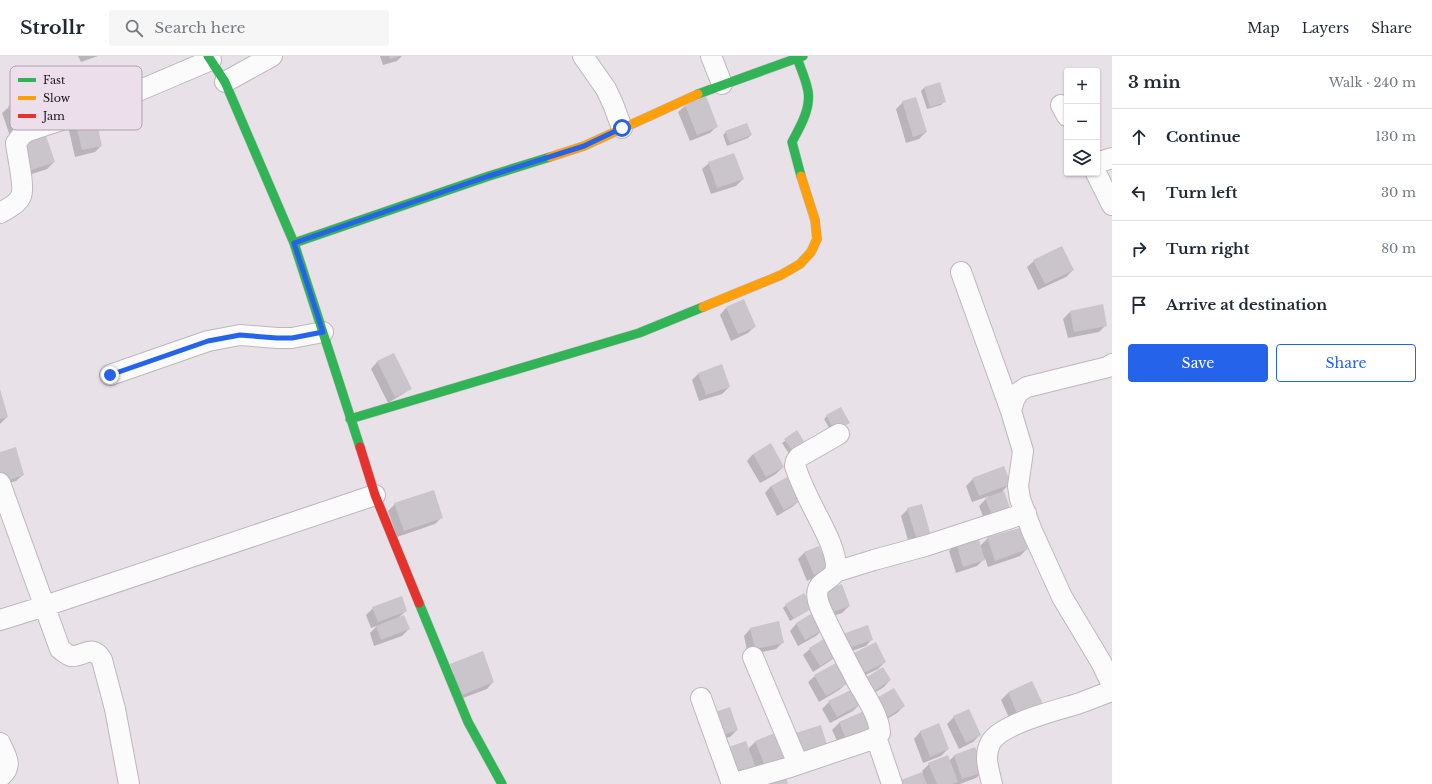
<!DOCTYPE html>
<html lang="en">
<head>
<meta charset="utf-8">
<style>
	body { margin:0; font-family:"Libre Baskerville",serif; background:#f6f6f7; color:#1f2937 }
	.controls { position:absolute; right:12px; top:12px; display:grid; overflow:hidden; border-radius:4px; box-shadow:0 1px 3px #0004 }
	.controls button { width:36px; height:36px; display:grid; place-items:center; padding:0; border:0; border-bottom:1px solid #e0e1e3; background:#fff; color:#1f2937; font:20px sans-serif }
	.stop { position:absolute; width:12px; height:12px; margin:-9px; border:3px solid #2563eb; border-radius:50%; background:#fff }
	.stop.end { background:#2563eb; border-color:#fff; box-shadow:0 1px 4px #0008 }
	.list { margin:0; padding:0; list-style:none }
	h2 { display:flex; justify-content:space-between; align-items:center; height:52px; margin:0; padding:0 16px; font-size:17px }
	h2 small { font-size:13px; font-weight:400; color:#747a83 }
	.list li { display:grid; grid-template-columns:26px 1fr auto; gap:12px; align-items:center; box-sizing:border-box; height:56px; padding:0 16px; border-top:1px solid #e0e1e3 }
	.list b { display:block; font-size:15px; white-space:nowrap }
	.list em { font-size:13px; font-style:normal; color:#747a83 }
	.actions { display:flex; gap:8px; padding:12px 16px }
	.actions a { flex:1; padding:9px 0; border:1px solid #2563eb; border-radius:4px; text-align:center; font-size:14px; color:#2563eb }
	.actions .main { background:#2563eb; color:#fff }
	.icon { flex:none; width:22px; height:22px; fill:none; stroke:currentColor; stroke-width:2; stroke-linecap:round; stroke-linejoin:round }
	.map { position:relative; flex:none; width:1112px; height:728px; overflow:hidden }
	header { display:flex; align-items:center; gap:24px; box-sizing:border-box; height:56px; padding:0 20px; background:#fff; border-bottom:1px solid #e0e1e3 }
	header strong { font-size:19px }
	nav { display:flex; gap:22px; margin-inline-start:auto; font-size:14px }
	.search { width:280px; height:36px; background:#f6f6f7; display:flex; align-items:center; gap:10px; box-sizing:border-box; padding:0 14px; border-radius:4px; color:#747a83; font-size:15px }
	main { display:flex }
	aside { flex:1; background:#fff }
	.map>svg:first-child { display:block }
</style>
</head>
<body>
<header>
<strong>Strollr</strong>
<div class="search"><svg class="icon" aria-label="search" viewBox="0 0 24 24"><circle cx="10" cy="10" r="6"/><path d="M15 15l6 6"/></svg>Search here</div>
<nav><a>Map</a><a>Layers</a><a>Share</a></nav>
</header>
<main>
<div class="map">
<svg width="1112" height="728" viewBox="0 0 1112 728">
	<rect width="100%" height="100%" fill="#e8e2e8"/>
	<!-- shadow -->
	<path fill="#0003" d="M78,0H98L81,6Z
		M380,0H402L397,5L383,9Z
		M924,32L944,46L941,49L927,53L921,35Z
		M34,42L59,61L10,80L2,57L9,51L28,48Z
		M903,46L926,76L919,83L906,87L896,53Z
		M685,50L717,70L710,77L690,85L678,56Z
		M75,63L101,90L95,96L75,101L68,70Z
		M726,76L751,79L748,82L727,90L723,79Z
		M13,94L54,106L47,113L23,121Z
		M709,107L743,123L736,130L711,138L702,113Z
		M1034,205L1073,214L1066,221L1038,234L1027,211Z
		M726,252L755,270L748,277L731,285L720,259Z
		M1070,256L1106,269L1099,276L1068,282L1063,263Z
		M394,298L411,333L388,347L371,313L377,306Z
		M698,318L729,331L722,338L699,345L692,324Z
		M0,337L7,361L0,368Z
		M827,360L848,367L832,377L824,363Z
		M797,376L791,401L782,387Z
		M0,397L23,419L16,425L0,430Z
		M753,398L783,411L776,418L760,427L747,405Z
		M973,423L1009,428L1000,438L1003,437L986,468L979,450L989,440L972,446L966,430Z
		M771,430L799,445L792,451L777,460L765,437Z
		M395,448L442,461L435,468L397,481L388,455Z
		M908,453L930,480L910,491L901,460Z
		M988,482L1027,493L1020,500L988,511L985,502L977,510L956,517L949,495L956,488L980,490Z
		M819,491L821,519L807,525L798,503L805,496Z
		M820,537L849,550L842,557L821,564Z
		M786,549L811,552L790,565L783,552Z
		M373,552L406,555L398,562L409,573L402,580L374,590L370,577L377,570L371,572L366,559Z
		M814,558L823,573L816,580L798,590L790,575L796,568Z
		M750,573L783,586L776,593L748,599L744,580Z
		M872,583L866,590L835,601L830,605L813,616L803,599L810,593Z
		M846,606H885L878,613L855,624Z
		M443,616L493,626L487,633L455,645Z
		M815,620L846,628L839,634L819,646L808,626Z
		M890,624L884,631L864,643L856,631Z
		M1032,626L1012,668L1001,644L1008,637Z
		M829,646L860,648L853,655L830,667L822,653Z
		M904,650L897,657L877,669L867,651Z
		M864,656L870,672L864,679L839,689L832,674L839,667Z
		M954,661L980,679L973,686L959,693L947,668Z
		M706,665L737,674L730,681L713,686Z
		M938,669L948,693L941,700L923,707L914,683L920,676Z
		M755,686L786,701L758,716L716,701L748,693Z
		M975,692L983,715L976,722L960,728H895L923,717L922,715L929,708L949,705L954,700Z"/>
	<!-- building -->
	<path fill="#cac5ca" d="M389,0H399L390,3Z
		M940,26L946,46L930,51L924,31Z
		M706,40L718,71L697,79L685,49Z
		M916,41L927,76L913,81L902,45Z
		M28,43L36,67L16,74L8,50Z
		M95,58L102,90L82,94L74,62Z
		M747,67L752,79L730,87L725,75Z
		M45,77L55,106L29,115L19,86Z
		M734,97L744,123L717,132L708,106Z
		M1062,190L1074,214L1045,228L1033,204Z
		M744,243L756,271L738,278L726,251Z
		M1103,248L1107,270L1074,276L1070,255Z
		M394,297L412,333L395,341L377,305Z
		M722,308L730,331L706,339L698,317Z
		M0,333L8,361L0,363Z
		M841,351L850,367L835,375L826,359Z
		M797,374L807,390L795,398L784,383Z
		M771,387L784,411L766,421L753,398Z
		M16,391L24,419L2,426L0,421V396Z
		M1004,410L1011,428L979,440L972,422Z
		M787,421L800,445L784,454L771,430Z
		M434,434L443,462L404,475L394,447Z
		M1004,435L1011,455L993,462L985,442Z
		M922,448L931,480L917,485L907,452Z
		M1020,472L1028,493L995,505L987,481Z
		M978,480L985,504L963,511L956,487Z
		M819,490L829,513L814,519L804,496Z
		M842,528L850,550L828,558L820,536Z
		M804,537L813,552L794,563L785,548Z
		M402,540L407,555L378,566L372,551Z
		M814,556L824,573L805,584L796,567Z
		M404,559L410,573L381,584L376,570Z
		M779,565L784,587L755,593L750,572Z
		M868,569L873,584L842,594L837,580Z
		M827,581L838,599L820,610L809,592Z
		M876,586L886,606L862,618L852,598Z
		M483,595L494,626L462,639L450,608Z
		M836,607L847,628L826,640L814,619Z
		M883,611L891,624L871,637L862,624Z
		M1032,625L1044,650L1019,662L1008,636Z
		M894,632L905,650L884,663L873,644Z
		M853,633L861,648L837,661L828,645Z
		M730,651L738,674L720,680L712,657Z
		M969,653L981,679L966,687L953,660Z
		M864,655L871,672L846,683L839,666Z
		M939,667L949,693L930,701L920,675Z
		M821,669L827,689L798,697L793,678Z
		M777,676L787,702L765,710L755,685Z
		M746,685L757,715L733,724L723,693Z
		M975,691L984,716L962,723L954,699Z
		M948,699L958,726L952,728H937L928,707Z
		M922,716L927,728H897L896,726Z
		M786,720L788,728H768L767,725Z"/>
	<g fill="none" stroke-linecap="round" stroke-linejoin="round">
		<!-- street casing -->
		<g stroke="#bdb7bc" stroke-width="22">
			<path id="street" d="M583,0L606,33L613,48L622,72
				M711,0L722,28
				M225,26L272,0
				M1061,49L1067,60
				M1097,107L1112,102
				M1096,117L1112,149
				M0,157C7,153 18,148 21,140C25,131 17,98 16,87L22,79L28,75L98,52L211,4
				M961,216L1011,355
				M1112,308L1108,311L1027,331L1019,336L1014,344L1011,355L1023,395L1018,430L1020,443L1032,475L1062,541L1101,606L1112,629
				M110,319L208,285L240,279L277,282H292L323,276
				M0,427L60,593C63,595 67,599 71,600C84,601 92,587 102,604L115,653L129,728
				M835,516L874,504L925,490L1026,457
				M0,564L45,550L375,439
				M753,601L798,708
				M701,642L732,728
				M876,681L892,728
				M0,687C6,700 14,710 0,721
				M731,728L787,712L864,686L876,681L880,677C879,659 865,640 857,625C844,600 831,576 820,551C808,520 838,529 836,508C834,492 826,477 819,463C810,446 801,428 795,410L796,405L799,401L839,378
				M992,728C989,714 983,700 991,686C1001,668 1057,654 1077,648C1089,644 1100,639 1112,635"/>
		</g>
		<!-- fast casing -->
		<g stroke="#bdb7bc" stroke-width="10">
			<path id="fast" d="M208,0L225,26L294,187L360,391
				M797,2C801,13 806,24 808,35C811,53 800,71 792,86L801,120
				M698,38L803,0
				M294,187L489,120L550,101
				M350,363L639,277L703,251
				M419,547L468,666L502,728"/>
		</g>
		<!-- slow casing -->
		<g stroke="#bdb7bc" stroke-width="10">
			<path id="slow" d="M550,101L584,90L698,38
				M703,251L781,219L800,208L811,196L817,183L815,164L801,120"/>
		</g>
		<!-- jam casing -->
		<g stroke="#bdb7bc" stroke-width="10">
			<path id="jam" d="M360,391L375,439L419,547"/>
		</g>
		<!-- street -->
		<use href="#street" stroke="#fcfbfc" stroke-width="20"/>
		<!-- fast -->
		<use href="#fast" stroke="#30b455" stroke-width="9"/>
		<!-- slow -->
		<use href="#slow" stroke="#ff9f0a" stroke-width="9"/>
		<!-- jam -->
		<use href="#jam" stroke="#e5322d" stroke-width="9"/>
	</g>
	<g fill="none" stroke-linecap="round" stroke-linejoin="round">
		<!-- route -->
		<path stroke="#2563eb" stroke-width="5" d="M110,319L208,285L240,279L277,282H292L323,276L294,187L489,120L584,90L622,72"/>
	</g>
	<!-- legend -->
	<rect x="10" y="10" width="132" height="64" rx="6" fill="#ecdeeb" stroke="#ada1ac" stroke-width="1"/>
	<rect x="18" y="22" width="18" height="4" fill="#30b455"/>
	<rect x="18" y="40" width="18" height="4" fill="#ff9f0a"/>
	<rect x="18" y="58" width="18" height="4" fill="#e5322d"/>
	<g font-size="11" fill="#191419">
		<text x="43" y="28">Fast</text>
		<text x="43" y="46">Slow</text>
		<text x="43" y="64">Jam</text>
	</g>
</svg>
<div class="controls">
<button>+</button>
<button>−</button>
<button><svg class="icon" aria-label="layers" viewBox="0 0 24 24"><path d="M12 4l9 5-9 5-9-5zM3 14l9 5 9-5"/></svg></button>
</div>
<div class="stop" style="left:622px;top:72px"></div>
<div class="stop end" style="left:110px;top:319px"></div>
</div>
<aside>
<h2>3 min<small>Walk · 240 m</small></h2>
<ul class="list">
<li><svg class="icon" aria-label="ahead" viewBox="0 0 24 24"><path d="M12 20V5M6 11l6-6 6 6"/></svg><div><b>Continue</b></div><em>130 m</em></li>
<li><svg class="icon" aria-label="left" viewBox="0 0 24 24"><path d="M17 20v-9H6M10 6l-5 5 5 5"/></svg><div><b>Turn left</b></div><em>30 m</em></li>
<li><svg class="icon" aria-label="right" viewBox="0 0 24 24"><path d="M7 20v-9h11M14 6l5 5-5 5"/></svg><div><b>Turn right</b></div><em>80 m</em></li>
<li><svg class="icon" aria-label="arrive" viewBox="0 0 24 24"><path d="M6 21V4h12l-3 4 3 4H6"/></svg><div><b>Arrive at destination</b></div></li>
</ul>
<div class="actions"><a class="main">Save</a><a>Share</a></div>
</aside>
</main>
</body>
</html>
